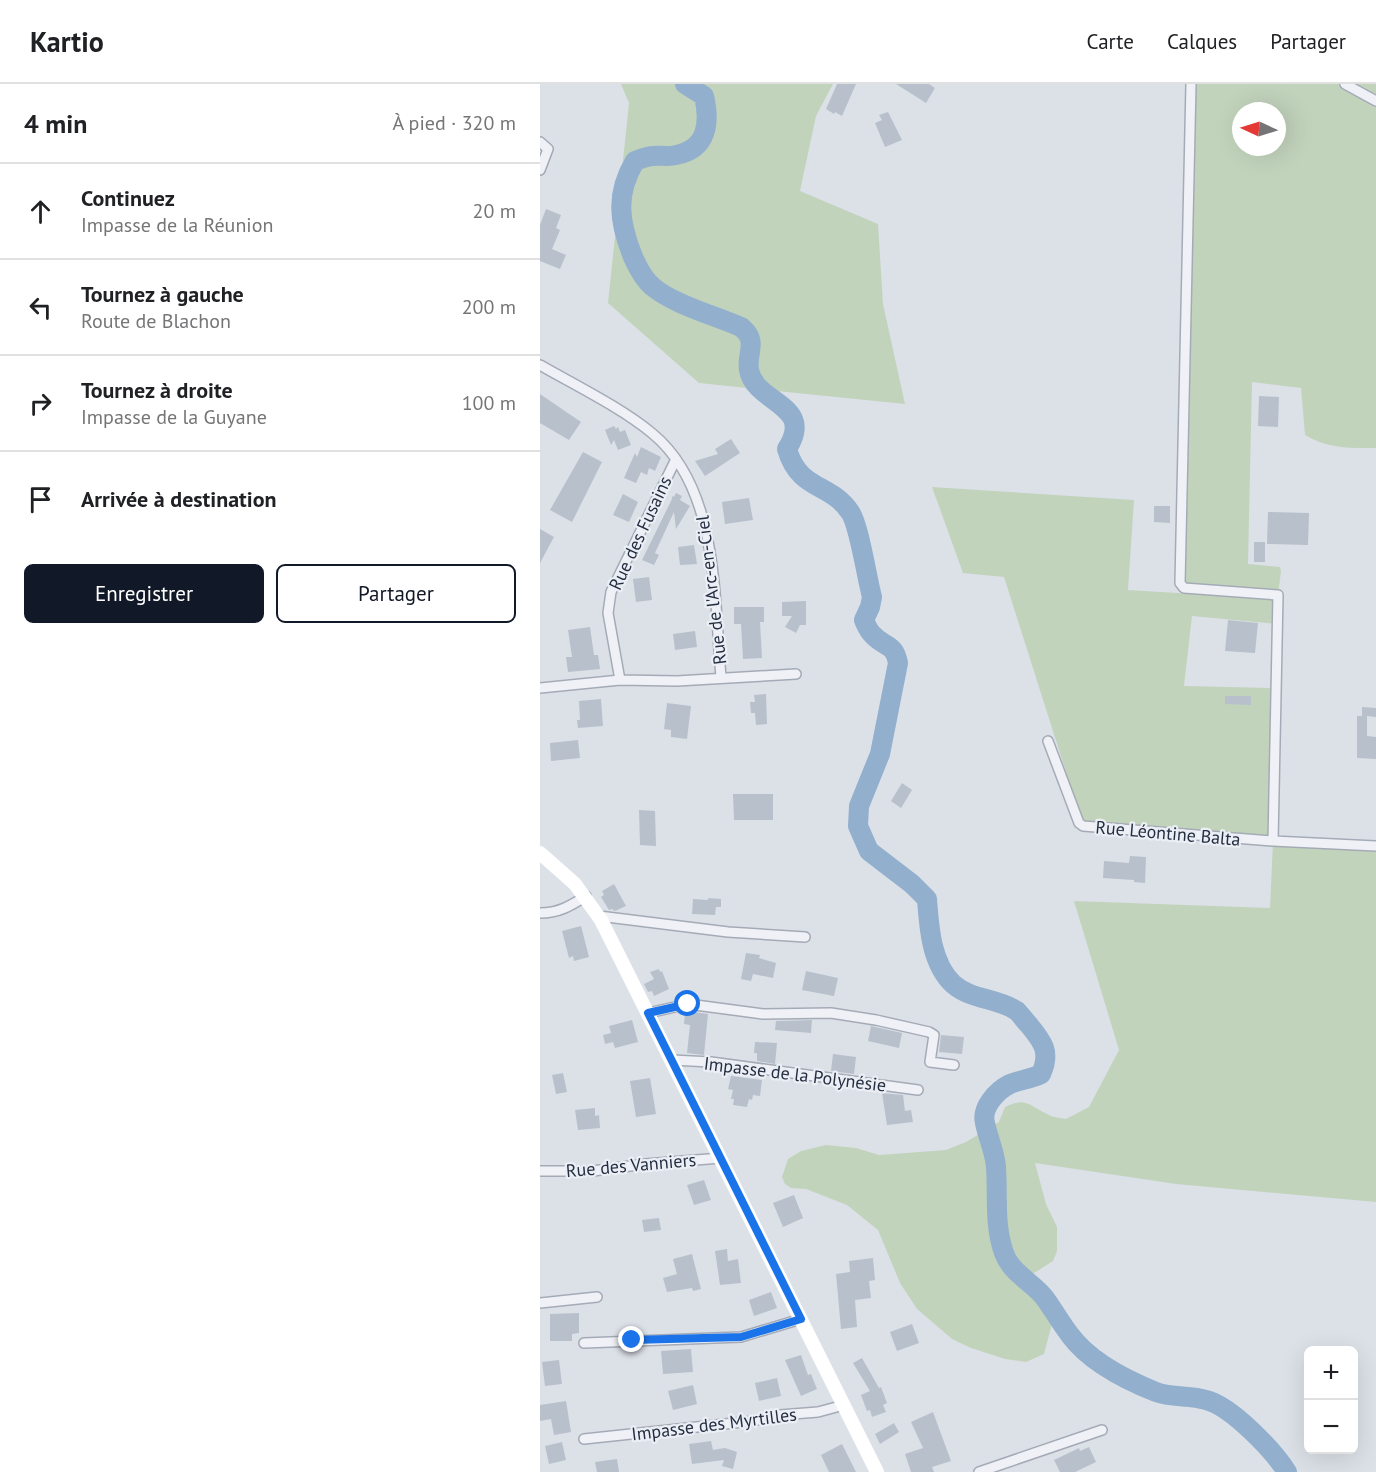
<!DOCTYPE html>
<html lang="fr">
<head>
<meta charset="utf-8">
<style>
	body { margin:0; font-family:"PT Sans",sans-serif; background:#f2f2f2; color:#202124 }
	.controls { position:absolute; right:18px; bottom:18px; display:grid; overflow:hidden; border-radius:9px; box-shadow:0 6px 24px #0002 }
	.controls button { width:54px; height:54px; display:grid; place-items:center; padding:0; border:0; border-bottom:2px solid #e0e0e0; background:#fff; color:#202124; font:30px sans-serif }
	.compass { position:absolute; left:692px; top:18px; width:54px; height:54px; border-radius:50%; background:#fff; box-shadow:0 6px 24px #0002; rotate:274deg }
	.stop { position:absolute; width:18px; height:18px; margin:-14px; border:4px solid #1a73e8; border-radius:50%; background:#fff }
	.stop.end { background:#1a73e8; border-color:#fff; box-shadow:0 2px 6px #0008 }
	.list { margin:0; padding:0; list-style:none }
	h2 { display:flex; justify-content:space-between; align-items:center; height:78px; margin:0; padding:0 24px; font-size:26px }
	h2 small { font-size:20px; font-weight:400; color:#757577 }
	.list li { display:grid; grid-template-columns:39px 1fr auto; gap:18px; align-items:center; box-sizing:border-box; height:96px; padding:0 24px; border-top:2px solid #e0e0e0 }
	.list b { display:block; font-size:22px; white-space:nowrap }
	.list p { margin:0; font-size:20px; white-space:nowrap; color:#757577 }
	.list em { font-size:20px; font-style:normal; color:#757577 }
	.actions { display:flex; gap:12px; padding:18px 24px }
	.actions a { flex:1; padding:14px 0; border:2px solid #111827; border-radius:9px; text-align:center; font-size:21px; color:#111827 }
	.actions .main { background:#111827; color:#fff }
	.icon { flex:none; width:33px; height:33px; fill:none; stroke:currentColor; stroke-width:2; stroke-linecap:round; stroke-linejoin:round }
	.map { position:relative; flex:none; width:836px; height:1388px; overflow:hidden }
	header { display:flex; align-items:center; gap:36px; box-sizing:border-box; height:84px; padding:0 30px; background:#fff; border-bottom:2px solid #e0e0e0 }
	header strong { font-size:28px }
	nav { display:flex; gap:33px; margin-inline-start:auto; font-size:21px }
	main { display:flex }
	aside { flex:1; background:#fff }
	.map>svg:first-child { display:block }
</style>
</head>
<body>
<header>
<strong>Kartio</strong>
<nav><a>Carte</a><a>Calques</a><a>Partager</a></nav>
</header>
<main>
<aside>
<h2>4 min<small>À pied · 320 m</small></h2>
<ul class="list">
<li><svg class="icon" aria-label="ahead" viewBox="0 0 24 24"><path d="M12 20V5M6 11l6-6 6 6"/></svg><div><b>Continuez</b><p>Impasse de la Réunion</p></div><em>20 m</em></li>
<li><svg class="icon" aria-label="left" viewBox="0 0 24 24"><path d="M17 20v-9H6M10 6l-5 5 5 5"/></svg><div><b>Tournez à gauche</b><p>Route de Blachon</p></div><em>200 m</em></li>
<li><svg class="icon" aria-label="right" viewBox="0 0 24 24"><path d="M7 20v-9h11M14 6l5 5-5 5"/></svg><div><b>Tournez à droite</b><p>Impasse de la Guyane</p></div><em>100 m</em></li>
<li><svg class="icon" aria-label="arrive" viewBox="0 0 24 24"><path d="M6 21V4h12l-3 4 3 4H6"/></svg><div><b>Arrivée à destination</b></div></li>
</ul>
<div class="actions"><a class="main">Enregistrer</a><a>Partager</a></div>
</aside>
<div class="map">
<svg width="836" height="1388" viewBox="0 0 836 1388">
	<rect width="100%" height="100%" fill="#dce1e8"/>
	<!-- green -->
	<path fill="#c2d3bc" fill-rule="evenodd" d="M81,0H293L276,32L260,107L338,140L343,220L365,320L159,299L68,219L89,19Z
		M651,0H836V364C810,364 788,365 765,351L761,304L712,298L708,480L740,483L741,487L738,511L644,504ZM701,27H737V63H701Z
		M392,403L594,416L588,506L738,515L737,540L652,532L644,602L736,604L733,757L836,763V1118L636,1100L495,1079L506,1120L517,1143V1167L513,1177L491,1191L488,1205L499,1217L512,1240L504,1270L486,1278L465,1275L431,1264L412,1255L377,1225L360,1199L338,1146L307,1121L266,1105L251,1104L245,1100L242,1093L248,1075L261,1067L286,1061L316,1064L339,1071L406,1066L426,1058L459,1038L465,1023C486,1013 488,1021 507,1030C512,1033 520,1034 526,1035L549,1023L579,966L534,817L730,824L733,757L546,739L540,732L464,493L423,489Z"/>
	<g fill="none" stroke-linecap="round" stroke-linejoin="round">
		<!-- river -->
		<path stroke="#92afcd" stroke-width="20" d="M145,0L164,12C170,38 168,65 136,71C129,73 120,71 113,72C107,72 101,75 95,77C75,110 79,138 93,173C98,184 104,196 113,203C133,220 176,232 201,243C219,257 206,269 209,286C215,320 276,320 247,365C259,407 291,399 310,428C319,440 327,495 332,513L330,523L324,536C326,541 328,546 332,550C344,564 354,558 358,579L340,670L319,722L318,742L329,767L372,800L387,815C389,843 391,879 413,900C431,916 458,914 477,927C481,931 485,937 489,941C503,958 511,968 501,990C491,995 480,996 470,1000C456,1007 441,1024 445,1039C448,1054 455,1068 456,1083C458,1112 454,1141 464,1169C471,1189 492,1198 504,1213C513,1225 520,1238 530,1251C549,1277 586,1296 616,1308C632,1314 650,1311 666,1316C691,1322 733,1366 747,1388"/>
	</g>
	<!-- building -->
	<path fill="#b8c0cb" d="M297,0H316L302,32L295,28L294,30L286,25Z
		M356,0H389L395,4L386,19Z
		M348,28L362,56L345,63L335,39L342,36L339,31Z
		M6,125L21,131L16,144L20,146L12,165L26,171L20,185L0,177V141Z
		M0,310L41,338L29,356L0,339Z
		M719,312L739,313L738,343L718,342Z
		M74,342L76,345L78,343L80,348L85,346L91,361L78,366L74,356L71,361L65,346Z
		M191,355L200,369L165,392L155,377L178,370L175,365Z
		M101,363L121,373L115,387L109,384L107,391L101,388L96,399L84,394L95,369L97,373Z
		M43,368L62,378L32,438L10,426Z
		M136,409L142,412L140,416L150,422L136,445L134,428L115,469L119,471L114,481L102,476L132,415V412L134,413Z
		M83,410L98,418L89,438L73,431Z
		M209,414L213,436L185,440L182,418Z
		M614,422H630V439L614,438Z
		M728,428L769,429L768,461L727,460Z
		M0,445L14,453L0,479Z
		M714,458H725V478H714Z
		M154,461L157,480L140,481L138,463Z
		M109,493L112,516L96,518L93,495Z
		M266,517V541H260L256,549L245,543L252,532H242V518Z
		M194,523H224V538H220L222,574L203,575L201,540H194Z
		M688,536L718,539L715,569L685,567Z
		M50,543L54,571H58L60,585L28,588L26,573H32L28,546Z
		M155,547L157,563L135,566L133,550Z
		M226,610L227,640L216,641L215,629H211L210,618H215L214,611Z
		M685,612H711V621L685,620Z
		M61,615L63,642L38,644L37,636H40L39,617Z
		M127,619L151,622L147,655L131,653V646L124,645Z
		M822,623L836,624V633L827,632V652L836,653V675L817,674V632H825H822Z
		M38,656L40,674L11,677L10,659Z
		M362,699L372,706L361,724L351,717Z
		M193,710H233V736H194Z
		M99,726L115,727L116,762L100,761Z
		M590,772L606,773L605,799L594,798V796L563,794L564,777L589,779Z
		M74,800L86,822L75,827L72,825L69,826L61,813L64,811L62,807Z
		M168,814L181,815V823H176L175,831L152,830L153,815L168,816Z
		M41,842L49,873L34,877L33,872L29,874L22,847Z
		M206,869L220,871L219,874L236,879L233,894L213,890L211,897L201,895Z
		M119,885L120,888L122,887L129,905L114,912L112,907L108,908L104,900L114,895L110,888Z
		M266,887L298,894L294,912L262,906Z
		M148,927L168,930L164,971L147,969L150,941L144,940L145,928Z
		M92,936L98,958L75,964L73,958L65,960L63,951L71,949L69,942Z
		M272,936L271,949L235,946L236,937Z
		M331,942L362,949L359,964L328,957Z
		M401,951L424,953L422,970L399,968Z
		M215,958L237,959L235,980L217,977V969H214Z
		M293,970L316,973L314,990L291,987Z
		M23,989L27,1008L16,1010L12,991Z
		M191,992L222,996L220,1012L213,1011L212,1016L209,1015L207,1023L193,1021L194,1015H191L193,1006L188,1005Z
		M110,994L116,1030L96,1033L90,997Z
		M342,1009L363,1011L365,1027L371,1026L373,1038L347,1041Z
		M55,1024V1032L59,1031L60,1044L38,1046L35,1026Z
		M164,1096L171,1116L154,1121L147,1101Z
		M254,1111L263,1134L243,1143L233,1119Z
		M119,1134L121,1146L104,1148L102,1136Z
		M187,1165L188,1177L198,1175L201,1199L180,1201L175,1167Z
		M152,1170L161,1205L153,1207L152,1204L127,1208L123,1194L137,1190L133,1175Z
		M333,1174L335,1196L329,1197L331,1214L315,1216L317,1243L301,1245L296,1190L310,1188L309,1177Z
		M231,1208L237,1224L214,1232L209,1216Z
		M39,1229V1249L32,1250V1257H10V1230Z
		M372,1240L379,1259L357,1267L350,1248Z
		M151,1265L153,1288L123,1290L121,1267Z
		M261,1271L268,1291L271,1290L277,1305L261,1312L245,1276Z
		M322,1274L339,1304L341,1303L347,1319L343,1321L346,1328L332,1333L330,1326L327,1327L321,1311L330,1307L313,1279Z
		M19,1276L22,1300L5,1302L2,1278Z
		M237,1294L241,1312L219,1317L215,1299Z
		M153,1301L157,1320L133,1326L128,1307Z
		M26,1317L31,1348L14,1351L11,1335L0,1337V1321Z
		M393,1328L411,1377L392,1383L394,1388H371L365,1370L383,1364L371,1338Z
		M354,1339L359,1348L340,1360L335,1350Z
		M171,1357L173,1366L185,1364L197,1368L193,1385L182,1382L184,1376L152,1380L149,1360Z
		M22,1358L26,1376L9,1380L5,1362Z
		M302,1360L316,1388H289L281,1371Z
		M549,1363L556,1378L535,1388H520L514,1376L539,1364L540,1367Z
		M77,1375L79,1388H57L55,1378Z"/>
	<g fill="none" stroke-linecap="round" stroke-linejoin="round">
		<!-- street casing -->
		<g stroke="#a5abb6" stroke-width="12">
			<path id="street" d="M651,0L640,499L644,504L738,511L733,757L836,762
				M805,0L836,17
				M0,58L8,65L0,86
				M0,281C35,301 82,324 113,350C179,405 174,515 181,593
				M80,596L68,529L71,508L136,375
				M0,604L80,596L137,597L256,590
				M508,657L539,739L543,742L733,757
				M0,829C19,829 30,822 46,812
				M59,832L188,848L265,853
				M108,929L148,920L223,930L291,929L336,936L389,948L394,951L390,978L414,981
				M132,976L171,978L378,1006
				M0,1087H53L105,1080L181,1074
				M0,1219L57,1213
				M44,1259L201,1253L261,1235
				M44,1355L213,1337L240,1331L278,1328L304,1321
				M439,1388L562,1346"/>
		</g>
		<!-- street -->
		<use href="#street" stroke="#eff1f6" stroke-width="9"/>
		<!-- secondary -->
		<path stroke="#fff" stroke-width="14" d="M0,769L35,800L61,836L337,1388"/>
	</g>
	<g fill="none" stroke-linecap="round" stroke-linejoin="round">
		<!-- route -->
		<path stroke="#1a73e8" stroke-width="8" d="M92,1256L201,1253L261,1235L108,929L148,920"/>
	</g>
	<g text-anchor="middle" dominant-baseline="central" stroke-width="4.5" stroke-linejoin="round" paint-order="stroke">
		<!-- street labels -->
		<g font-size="18" fill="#242e40" stroke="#ebeff5">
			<text transform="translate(100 449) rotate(-65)">Rue des Fusains</text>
			<text transform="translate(171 506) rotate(-97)">Rue de l'Arc-en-Ciel</text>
			<text transform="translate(628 749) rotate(5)">Rue Léontine Balta</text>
			<text transform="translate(255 990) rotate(7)">Impasse de la Polynésie</text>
			<text transform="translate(91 1081) rotate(-5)">Rue des Vanniers</text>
			<text transform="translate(174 1340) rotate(-7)">Impasse des Myrtilles</text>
		</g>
	</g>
</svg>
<div class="controls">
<button>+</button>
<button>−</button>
</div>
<svg class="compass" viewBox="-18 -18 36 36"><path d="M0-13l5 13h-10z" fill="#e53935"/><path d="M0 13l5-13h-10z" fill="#757577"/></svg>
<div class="stop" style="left:148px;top:920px"></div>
<div class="stop end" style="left:92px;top:1256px"></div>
</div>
</main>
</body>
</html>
